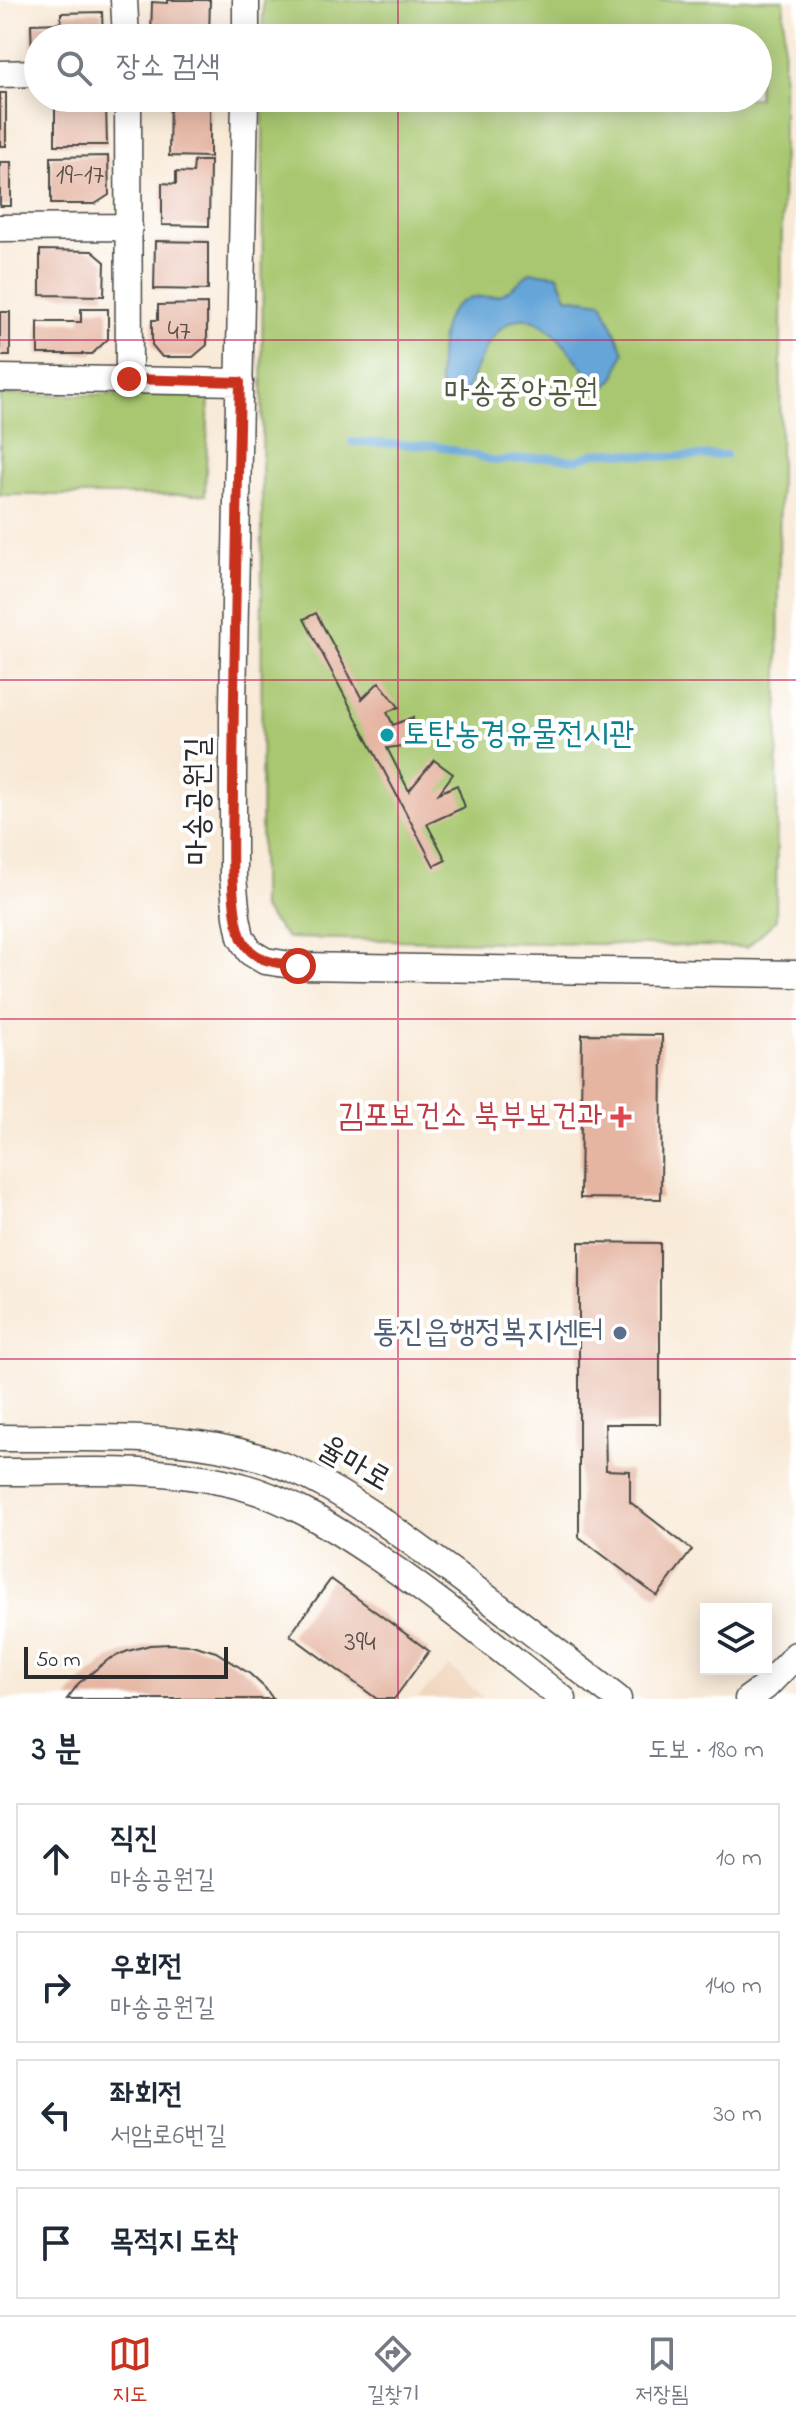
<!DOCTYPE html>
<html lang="ko">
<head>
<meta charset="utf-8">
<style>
	body { margin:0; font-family:"Indie Flower","Poor Story",sans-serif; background:#f6f6f7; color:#1f2937 }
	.controls { position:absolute; right:24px; bottom:24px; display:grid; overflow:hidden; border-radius:0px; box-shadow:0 4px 20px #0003 }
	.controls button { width:72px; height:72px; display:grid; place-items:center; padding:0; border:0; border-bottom:2px solid #e0e1e3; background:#fff; color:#1f2937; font:40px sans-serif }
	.scale { position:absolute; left:24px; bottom:20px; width:204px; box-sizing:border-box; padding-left:8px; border:4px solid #2b2b2b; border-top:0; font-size:22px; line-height:28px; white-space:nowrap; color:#2b2b2b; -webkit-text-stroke:6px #fff; paint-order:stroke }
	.stop { position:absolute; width:24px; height:24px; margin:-18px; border:6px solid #c8321e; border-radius:50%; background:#fff }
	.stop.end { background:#c8321e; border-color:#fff; box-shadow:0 2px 8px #0008 }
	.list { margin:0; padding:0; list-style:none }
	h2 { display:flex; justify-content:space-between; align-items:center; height:104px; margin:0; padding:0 32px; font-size:34px }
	h2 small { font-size:26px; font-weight:400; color:#747a83 }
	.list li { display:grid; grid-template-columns:52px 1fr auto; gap:24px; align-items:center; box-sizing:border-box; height:112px; margin:0 16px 16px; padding:0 16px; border:2px solid #e0e1e3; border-radius:0px }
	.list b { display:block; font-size:30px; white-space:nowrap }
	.list p { margin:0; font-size:26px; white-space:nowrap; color:#747a83 }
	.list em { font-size:26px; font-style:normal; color:#747a83 }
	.icon { flex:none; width:44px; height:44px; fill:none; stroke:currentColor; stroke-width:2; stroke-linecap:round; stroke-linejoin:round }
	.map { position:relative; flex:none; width:796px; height:1699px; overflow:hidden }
	.search { position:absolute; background:#fff; box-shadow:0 4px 20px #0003; left:24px; right:24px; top:24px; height:88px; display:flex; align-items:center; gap:20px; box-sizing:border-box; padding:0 28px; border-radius:44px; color:#747a83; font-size:30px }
	.sheet { height:616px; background:#fff }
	nav { display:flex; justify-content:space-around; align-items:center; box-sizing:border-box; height:112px; border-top:2px solid #e0e1e3; background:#fff; font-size:22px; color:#747a83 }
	nav a { display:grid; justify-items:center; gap:4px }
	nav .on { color:#c8321e }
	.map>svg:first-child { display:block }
</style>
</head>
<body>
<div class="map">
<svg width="796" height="1699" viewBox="0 0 796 1699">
	<rect width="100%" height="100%" fill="#fff"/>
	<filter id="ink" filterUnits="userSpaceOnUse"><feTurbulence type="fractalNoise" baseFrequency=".0125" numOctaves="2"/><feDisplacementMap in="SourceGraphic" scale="16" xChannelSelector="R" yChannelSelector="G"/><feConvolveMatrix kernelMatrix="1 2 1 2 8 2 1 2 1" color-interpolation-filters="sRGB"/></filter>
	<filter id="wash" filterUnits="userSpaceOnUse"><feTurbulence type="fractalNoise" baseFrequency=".006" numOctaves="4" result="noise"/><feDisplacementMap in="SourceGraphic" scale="32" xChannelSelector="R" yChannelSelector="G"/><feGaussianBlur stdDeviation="1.8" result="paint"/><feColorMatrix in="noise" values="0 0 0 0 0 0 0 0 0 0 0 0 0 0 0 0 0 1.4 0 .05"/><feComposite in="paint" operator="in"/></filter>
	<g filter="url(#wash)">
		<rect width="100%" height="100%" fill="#f8e9d6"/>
		<!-- built -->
		<path fill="#f1d5bd" d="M449,1666L484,1699H417Z"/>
		<!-- green -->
		<path fill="#a8c76f" stroke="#6a794d" stroke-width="2" d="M263,0H784L776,920L747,947L287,938L261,908L263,98H758V38H263Z
			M0,395H209L205,495H0Z"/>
		<!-- water -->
		<path fill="#65a5d8" stroke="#486882" stroke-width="2" d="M530,272L558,275L567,297L602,302L624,352L615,377L605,388L599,387C570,357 533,282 491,340C480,355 474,375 466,391C459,398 455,400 445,398C438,386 439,369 440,356C441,334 444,306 469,299C479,296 490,298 500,295C511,291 521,280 530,272Z"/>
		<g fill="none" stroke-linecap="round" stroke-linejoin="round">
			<!-- stream -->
			<path stroke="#65a5d8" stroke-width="8" d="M352,442L438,446L495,461L547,457L576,460L596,453L612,452L660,457L726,455"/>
		</g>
		<g id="blocks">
			<!-- building -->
			<path fill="#e5b5a2" d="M167,0H210L209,36L206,38H153L151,36L152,2L167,3Z
				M102,12L103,38H38V57H32L31,24L61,23V13Z
				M0,93H6V146H0Z
				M55,98H101L106,104L107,145H55Z
				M170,98H200L210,109V157L169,156Z
				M108,156L109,195L95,204H51V157Z
				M194,161H210L209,226L162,225V183L176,184V172L193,173Z
				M0,162H11V206H0Z
				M155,241L208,242V290L154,289Z
				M40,250L92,251L105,262L104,296L40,295Z
				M207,304V345L193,357H162L152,345V320H158V305Z
				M81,309H108V339L92,354H38V322H81Z
				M0,312H10V356H0Z
				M316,613L362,699L379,682L399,707L387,712L393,725L413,717L409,745L387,748L409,791L434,760L453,774L439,793L457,785L465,807L427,824L446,860L434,866L304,619Z
				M582,1034L662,1035L661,1199L580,1198Z
				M579,1242L660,1243V1424H605L606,1470L630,1471V1502L692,1550L657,1596L579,1537Z
				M331,1579L429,1651L394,1699H377L290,1635Z
				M170,1644L192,1645L216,1652L250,1674L265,1688L273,1699H67L79,1683L109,1659L128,1651L150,1645Z"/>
		</g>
	</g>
	<g filter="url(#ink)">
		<use href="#blocks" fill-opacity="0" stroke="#4a4845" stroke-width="2"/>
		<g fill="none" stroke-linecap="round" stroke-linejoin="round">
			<!-- minor casing -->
			<g stroke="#4a4845" stroke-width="29">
				<path id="minor" d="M124,0L126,38
					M246,38V0
					M0,74L38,73
					M128,98L129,379
					M245,98L233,704V877L237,917L241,937L250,952L265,961L298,966L796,974
					M0,228L129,227
					M0,378L240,382
					M0,1438C72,1439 147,1434 217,1447C310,1464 367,1510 440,1563C501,1607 559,1654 618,1699
					M0,1472C74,1472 151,1466 224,1482C282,1494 331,1526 380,1559C443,1602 502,1651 563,1699
					M748,1699L765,1687L796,1655"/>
			</g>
			<!-- minor -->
			<use href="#minor" stroke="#fff" stroke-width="26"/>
		</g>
	</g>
	<g fill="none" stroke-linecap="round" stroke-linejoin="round" filter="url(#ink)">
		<!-- route -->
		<path stroke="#c8321e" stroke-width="10" d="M129,379L240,382C237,517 234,653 233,788C233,826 228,906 242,939C253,962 276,963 298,966"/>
	</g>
	<!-- grid -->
	<path fill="none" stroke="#c2185b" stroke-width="2" stroke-opacity="0.55" d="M398,0V38M398,98V1699M0,340H796M0,680H796M0,1019H796M0,1359H796"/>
	<!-- markers -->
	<circle fill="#0f9aa8" stroke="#fff" stroke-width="3" cx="387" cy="735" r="8"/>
	<path fill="#e0444e" stroke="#fff" stroke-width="3" d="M617 1105h8v8h8v8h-8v8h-8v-8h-8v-8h8z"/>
	<circle fill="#5c6f8a" stroke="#fff" stroke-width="3" cx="620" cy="1333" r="8"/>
	<g text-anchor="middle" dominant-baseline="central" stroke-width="8" stroke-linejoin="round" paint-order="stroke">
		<!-- number labels -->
		<g font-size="28" fill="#5a4e49">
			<text x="80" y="176">19-17</text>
			<text x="179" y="332">47</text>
			<text x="360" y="1643">394</text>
		</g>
		<!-- park labels -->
		<g font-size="32" fill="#505a3f" stroke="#fff">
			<text x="521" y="393">마송중앙공원</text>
		</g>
		<!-- culture labels -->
		<g font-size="32" fill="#0d838f" stroke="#fff" text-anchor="start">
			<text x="403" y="735">토탄농경유물전시관</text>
		</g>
		<!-- street labels -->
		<g font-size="32" fill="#2b2b2b" stroke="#fff">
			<text transform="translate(199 801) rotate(-90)">마송공원길</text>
			<text transform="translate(354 1465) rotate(30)">율마로</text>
		</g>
		<!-- health labels -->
		<g font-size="32" fill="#be3a42" stroke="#fff" text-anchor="end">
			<text x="603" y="1117">김포보건소 북부보건과</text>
		</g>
		<!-- service labels -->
		<g font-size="32" fill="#4e5e75" stroke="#fff" text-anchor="end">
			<text x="604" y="1333">통진읍행정복지센터</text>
		</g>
	</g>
</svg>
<div class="controls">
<button><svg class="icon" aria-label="layers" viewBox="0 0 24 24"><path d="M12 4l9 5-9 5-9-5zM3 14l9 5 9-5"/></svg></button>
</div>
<div class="scale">50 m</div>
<div class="stop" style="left:298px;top:966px"></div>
<div class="stop end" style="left:129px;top:379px"></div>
<div class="search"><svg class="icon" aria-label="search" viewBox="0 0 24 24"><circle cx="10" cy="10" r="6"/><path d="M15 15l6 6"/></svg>장소 검색</div>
</div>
<section class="sheet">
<h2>3 분<small>도보 · 180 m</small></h2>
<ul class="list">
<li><svg class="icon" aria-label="ahead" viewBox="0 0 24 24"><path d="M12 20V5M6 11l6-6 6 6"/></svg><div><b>직진</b><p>마송공원길</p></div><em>10 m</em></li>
<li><svg class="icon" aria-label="right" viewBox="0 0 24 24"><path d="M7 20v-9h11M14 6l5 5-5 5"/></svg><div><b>우회전</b><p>마송공원길</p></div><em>140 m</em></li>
<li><svg class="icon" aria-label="left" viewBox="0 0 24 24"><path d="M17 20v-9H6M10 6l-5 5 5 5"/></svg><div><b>좌회전</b><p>서암로6번길</p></div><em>30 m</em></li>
<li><svg class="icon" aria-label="arrive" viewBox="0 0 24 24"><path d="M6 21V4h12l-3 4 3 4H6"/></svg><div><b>목적지 도착</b></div></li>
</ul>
</section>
<nav>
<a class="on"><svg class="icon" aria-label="map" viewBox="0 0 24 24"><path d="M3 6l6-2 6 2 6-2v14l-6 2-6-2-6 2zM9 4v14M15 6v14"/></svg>지도</a>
<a><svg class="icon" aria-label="directions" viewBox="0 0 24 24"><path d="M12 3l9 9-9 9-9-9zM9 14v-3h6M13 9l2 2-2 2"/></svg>길찾기</a>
<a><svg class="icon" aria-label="saved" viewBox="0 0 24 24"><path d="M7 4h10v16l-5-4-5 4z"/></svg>저장됨</a>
</nav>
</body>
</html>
